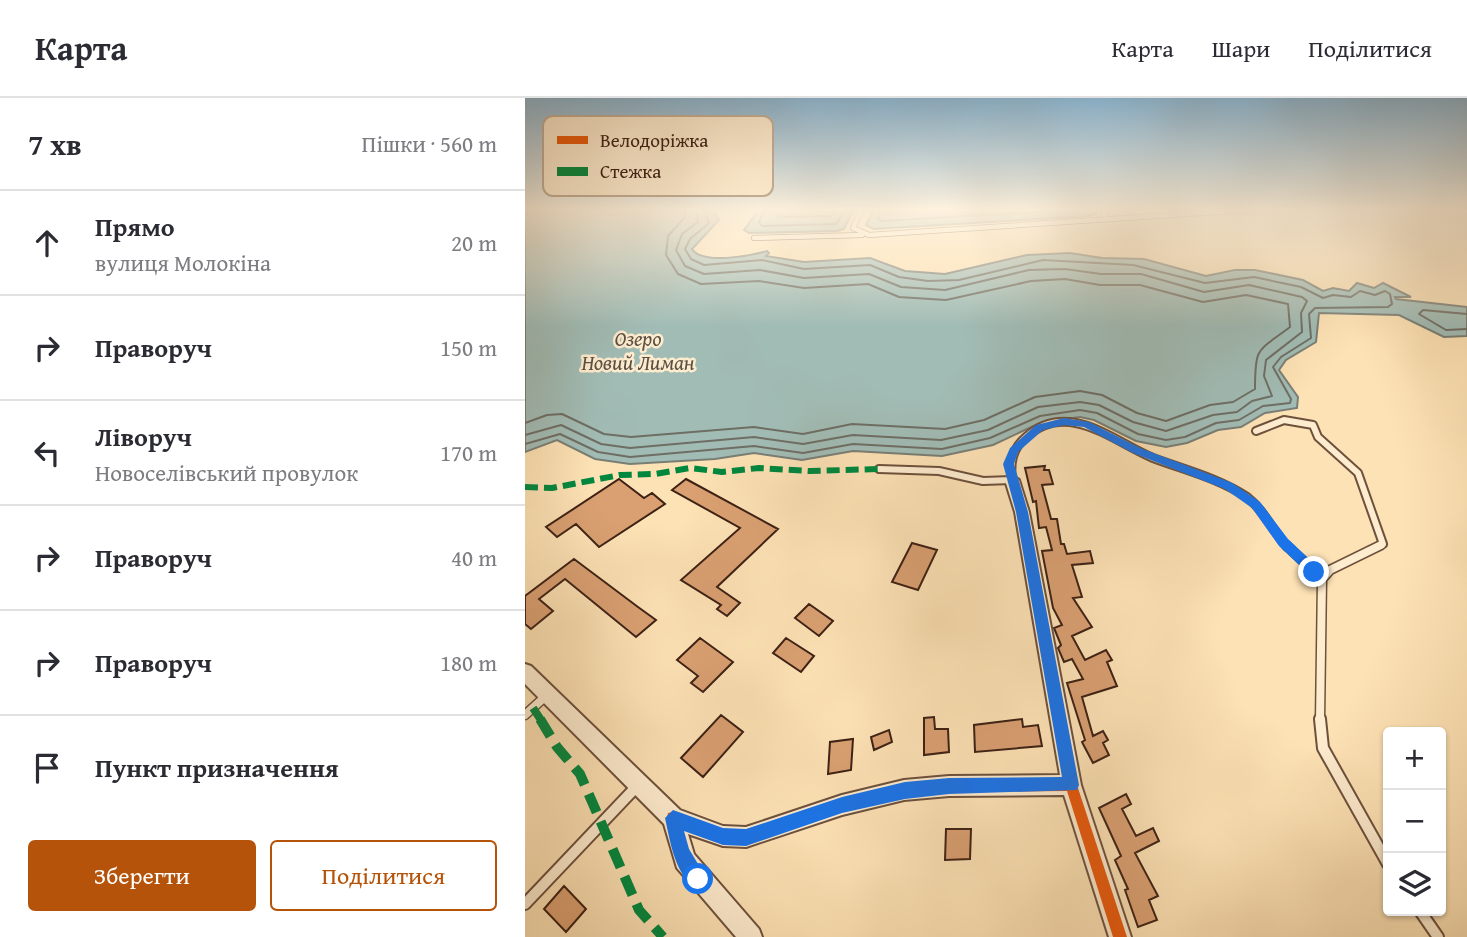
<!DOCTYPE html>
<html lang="uk">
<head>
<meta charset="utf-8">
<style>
	body { margin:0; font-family:"Gentium Book Plus",serif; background:#f7f7f7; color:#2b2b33 }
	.controls { position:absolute; right:21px; bottom:21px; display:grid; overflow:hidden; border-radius:7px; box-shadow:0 2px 5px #0004 }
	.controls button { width:63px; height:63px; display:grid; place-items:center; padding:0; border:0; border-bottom:2px solid #e1e1e2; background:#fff; color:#2b2b33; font:35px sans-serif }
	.stop { position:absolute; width:21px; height:21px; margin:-16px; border:5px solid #1a73e8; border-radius:50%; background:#fff }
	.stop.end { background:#1a73e8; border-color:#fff; box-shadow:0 2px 7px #0008 }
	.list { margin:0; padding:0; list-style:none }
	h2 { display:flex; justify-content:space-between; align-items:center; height:91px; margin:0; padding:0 28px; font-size:30px }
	h2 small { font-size:23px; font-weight:400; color:#7c7c81 }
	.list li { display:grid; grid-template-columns:46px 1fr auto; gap:21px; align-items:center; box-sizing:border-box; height:105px; padding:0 28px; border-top:2px solid #e1e1e2 }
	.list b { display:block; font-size:26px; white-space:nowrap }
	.list p { margin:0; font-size:23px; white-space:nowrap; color:#7c7c81 }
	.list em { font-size:23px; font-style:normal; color:#7c7c81 }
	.actions { display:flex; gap:14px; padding:21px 28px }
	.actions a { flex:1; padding:16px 0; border:2px solid #b45309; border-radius:7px; text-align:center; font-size:24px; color:#b45309 }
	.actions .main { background:#b45309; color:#fff }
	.icon { flex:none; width:38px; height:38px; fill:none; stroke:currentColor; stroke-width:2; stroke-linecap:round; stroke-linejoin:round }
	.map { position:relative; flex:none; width:942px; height:839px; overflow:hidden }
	header { display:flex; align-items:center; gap:42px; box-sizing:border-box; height:98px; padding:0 35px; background:#fff; border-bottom:2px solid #e1e1e2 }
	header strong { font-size:33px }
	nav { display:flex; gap:38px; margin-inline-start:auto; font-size:24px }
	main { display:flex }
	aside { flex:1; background:#fff }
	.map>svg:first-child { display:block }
</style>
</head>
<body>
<header>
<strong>Карта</strong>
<nav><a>Карта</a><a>Шари</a><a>Поділитися</a></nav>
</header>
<main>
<aside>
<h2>7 хв<small>Пішки · 560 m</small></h2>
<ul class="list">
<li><svg class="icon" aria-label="ahead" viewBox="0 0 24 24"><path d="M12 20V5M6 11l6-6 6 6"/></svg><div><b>Прямо</b><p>вулиця Молокіна</p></div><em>20 m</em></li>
<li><svg class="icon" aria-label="right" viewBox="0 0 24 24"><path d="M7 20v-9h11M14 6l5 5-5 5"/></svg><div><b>Праворуч</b></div><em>150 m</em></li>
<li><svg class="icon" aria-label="left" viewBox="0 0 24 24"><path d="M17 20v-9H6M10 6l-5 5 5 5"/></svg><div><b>Ліворуч</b><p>Новоселівський провулок</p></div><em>170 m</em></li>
<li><svg class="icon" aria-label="right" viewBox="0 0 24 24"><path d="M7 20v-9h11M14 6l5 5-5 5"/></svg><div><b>Праворуч</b></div><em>40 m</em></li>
<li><svg class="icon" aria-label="right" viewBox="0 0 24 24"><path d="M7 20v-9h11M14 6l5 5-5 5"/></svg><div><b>Праворуч</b></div><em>180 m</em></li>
<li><svg class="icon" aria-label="arrive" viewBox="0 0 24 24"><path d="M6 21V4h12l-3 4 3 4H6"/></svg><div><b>Пункт призначення</b></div></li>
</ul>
<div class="actions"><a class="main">Зберегти</a><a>Поділитися</a></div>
</aside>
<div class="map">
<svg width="942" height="839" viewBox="0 0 942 839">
	<rect width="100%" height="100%" fill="#fde2b5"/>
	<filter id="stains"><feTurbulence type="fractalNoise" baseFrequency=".00286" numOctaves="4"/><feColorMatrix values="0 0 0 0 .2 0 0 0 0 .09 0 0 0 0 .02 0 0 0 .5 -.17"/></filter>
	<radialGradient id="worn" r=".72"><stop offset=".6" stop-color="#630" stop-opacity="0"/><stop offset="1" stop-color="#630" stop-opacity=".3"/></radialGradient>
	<!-- water -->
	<path fill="#a1bcb5" stroke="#797e75" stroke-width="2" d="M0,111H187L194,122L167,151C177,167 225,158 242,153L244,155L241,158L279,164L345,160L380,173L420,176L502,157L545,155L577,160L619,161L681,178L710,172H730L778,182L798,193L808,190L824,193L832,185L849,190L858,185L886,199H870L871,201L942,209V238L919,239L874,217L794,215L791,244L761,262L754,272L773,299L772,310L740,315L716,329L693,332L662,345L641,349L611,343L569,322L555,319L517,324L468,347L417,358L328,353L277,362L229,355L190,361L105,366L70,361L32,342L0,354Z
		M235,111H329L319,131L312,133L224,135L219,132Z
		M349,111H571L572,115L563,118L349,131L341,127Z"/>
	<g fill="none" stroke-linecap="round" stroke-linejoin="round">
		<!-- shore -->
		<path stroke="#6f6e65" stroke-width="2" d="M240,111L234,124L237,128L311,126L321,111
			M249,111L252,119L306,118L311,111
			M355,111L353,120L356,123L562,111
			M942,216L898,212L894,216L921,232L942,231
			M0,325L22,317L37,316L79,336L106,339L229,329L278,336L327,326L420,331L459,322L510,299L555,293L577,297L612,315L641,323L685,307L708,304L730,291C730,248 732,254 765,229L763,206L721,197L678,204L615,187H575L540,181L506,183L421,202L374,199L343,186L279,190L234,183L176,186L153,176L141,157L143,138L160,119V111
			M0,337L36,327L76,346L105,350L229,339L278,346L328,337L416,342L463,332L513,309L555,304L574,307L608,324L641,333L688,317L712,314L727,303L747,298L739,278L741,262L777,234L776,215L782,203L777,199L724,187L679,194L616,176H576L540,171L504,172L420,192L376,189L344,176L279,180L235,172L179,176L160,168L151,152L157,136L173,124L171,111
			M0,346L35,336L73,354L105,359L229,348L278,355L328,346L417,351L465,340L515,318L555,312L572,315L613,336L641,342L660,339L691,325L714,322L738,308L765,305L766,301L748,269L756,259L786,240L784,216L790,210L863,209L867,206L865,196L860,193L850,197L835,193L826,199L808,197L798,200L776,189L729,179L680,185L608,167L518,162L434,182L403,183L374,179L345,167L279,171L237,162L179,167L166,161L160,151L165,141L184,125L179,111"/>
	</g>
	<!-- building -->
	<path fill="#daa072" stroke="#3d2115" stroke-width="2" d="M520,368L519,372H524L528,386L517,387L525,417L526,421H532L536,446H539L542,456L565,453L568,465L547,467L557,499L548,500L567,529L547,538L560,562L581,552L587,562L582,564L592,588L557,599L568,638L578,633L583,642L578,645L584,657L568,665L557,644L560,642L542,585L558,581L547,561L539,564L533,550L536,547L529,530L537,527L528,510L517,453L527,452L521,429L514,430L511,403L508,404L500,370Z
		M94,381L119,400L127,395L140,406L74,449L51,426L32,439L21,429Z
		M161,381L253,431L192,489L215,505L202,518L192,511L196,507L156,482L215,430L147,392Z
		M387,445L412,452L393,492L367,484Z
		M49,461L113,509L131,522L111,539L40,481L14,501L28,513L6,531L0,526V498Z
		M284,506L308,523L294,538L270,520Z
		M175,540L208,564L178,594L166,585L173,578L152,562Z
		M261,540L289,558L276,574L248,555Z
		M196,617L218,634L178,679L156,660Z
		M409,619L410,631H423L424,654L399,657V620Z
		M497,621L498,629L513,627L517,648L450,654L449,627Z
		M364,632L367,644L349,652L346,639Z
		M328,641L326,672L303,676L305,644Z
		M601,696L606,706L597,711L611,738L628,730L634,743L610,755L633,798L624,802L632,822L613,829L600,792L603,791L590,762L596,758L574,710Z
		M421,731H446L445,761L420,762Z
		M39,788L61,811L41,834L19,811Z"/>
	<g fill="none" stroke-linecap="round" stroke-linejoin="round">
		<!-- service-far3 casing -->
		<g stroke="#6d513d" stroke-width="6">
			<path id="service-far3" d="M337,111L328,130L344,137L738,111
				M579,111L580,121
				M229,140L337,137"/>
		</g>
		<!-- service-far2 casing -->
		<g stroke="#6d513d" stroke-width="10">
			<path id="service-far2" d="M731,333L759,322L788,327L793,339L833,375L858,446L852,449
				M354,371L414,373L458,383L487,382C485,365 487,351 501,339C543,301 589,344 628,360C660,372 693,380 722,399C739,412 748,433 762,449"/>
		</g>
		<!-- service-far1 casing -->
		<g stroke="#6d513d" stroke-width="11">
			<path id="service-far1" d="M761,447L797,481L795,622
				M797,481L805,472L856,447
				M0,617L22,597"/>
		</g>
		<!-- service casing -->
		<g stroke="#6d513d" stroke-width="14">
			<path id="service" d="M795,621L798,650L863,766
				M0,806L113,687
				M895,813L913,839"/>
		</g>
		<!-- minor casing -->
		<g stroke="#6d513d" stroke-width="4">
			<path id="minor" d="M487,377L494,382L504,414L556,687L606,839H584L539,697L424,698L379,702L317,717L221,749L198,748L163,736L169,756L234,831L237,839H211L152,770L139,726L0,586V566L6,568L155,712L198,728L221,729L317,697L379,682L424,678L535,677L490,414L480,382Z"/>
		</g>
		<!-- service-far3 -->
		<use href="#service-far3" stroke="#feeccf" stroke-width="4.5"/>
		<!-- service-far2 -->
		<use href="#service-far2" stroke="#feeccf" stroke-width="6"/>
		<!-- service-far1 -->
		<use href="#service-far1" stroke="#feeccf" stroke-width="8"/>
		<!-- service -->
		<use href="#service" stroke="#feeccf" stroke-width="10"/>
		<!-- minor -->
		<use href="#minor" fill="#feeccf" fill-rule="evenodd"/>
		<!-- quiet-far2 -->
		<path stroke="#00873e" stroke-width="6" stroke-dasharray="13 6" stroke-linecap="butt" d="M0,389L27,390L95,377L130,376L165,370L197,374L234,370L284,373L354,371"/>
		<!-- quiet-far1 -->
		<path stroke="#00873e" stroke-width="8" stroke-dasharray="17 8" stroke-linecap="butt" d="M8,610L16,622"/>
		<!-- quiet -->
		<path stroke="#00873e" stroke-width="10" stroke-dasharray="20 10" stroke-linecap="butt" d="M15,621L32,649L55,676L114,812L138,839"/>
		<!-- cycleway casing -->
		<g stroke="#feeccf" stroke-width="4">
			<path id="cycleway" d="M487,379L491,382L501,414L552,687L602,839H588L542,693L424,694L379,698L317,713L221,746L198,744L143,725L142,720L143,715L148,714L198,732H221L317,701L379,686L424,682L539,681L493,414L483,382Z"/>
		</g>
		<!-- cycleway -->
		<use href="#cycleway" fill="#e8590c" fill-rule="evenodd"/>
	</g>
	<!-- sky -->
	<linearGradient id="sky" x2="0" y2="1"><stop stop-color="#8bb7d4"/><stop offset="0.49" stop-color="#fef2de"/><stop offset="1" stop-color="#fef2de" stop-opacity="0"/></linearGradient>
	<rect width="942" height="228" fill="url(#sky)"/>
	<!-- route -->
	<path fill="#1a73e8" d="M539,320L564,324L615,350L707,385L735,404L763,441L794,470V477H785L754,448L727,410L700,391L608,355L559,329L539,327L518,332L493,354L489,366L503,414L554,687L552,692L424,696L380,701L317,715L221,748L198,747L159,733L164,751L182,781L180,788L173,790C150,780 145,742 140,720L148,712L198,730L221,731L317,699L380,684L424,680L537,679L491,414L478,366L485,350L511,327Z"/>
	<g text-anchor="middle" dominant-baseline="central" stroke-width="5" stroke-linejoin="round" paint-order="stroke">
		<!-- far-water labels -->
		<g font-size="21" font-style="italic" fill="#5b5045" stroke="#feeccf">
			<text x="113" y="240">Озеро<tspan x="113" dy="24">Новий Лиман</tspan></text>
		</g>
	</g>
	<!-- legend -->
	<rect x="18" y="18" width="230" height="80" rx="10" fill="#feeccf" stroke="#c4af97" stroke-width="2"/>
	<rect x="32" y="38" width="31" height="8" fill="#e8590c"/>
	<rect x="32" y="69" width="31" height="9" fill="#00873e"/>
	<g font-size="19" fill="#3d2115">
		<text x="75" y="49">Велодоріжка</text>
		<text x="75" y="80">Стежка</text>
	</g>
	<rect width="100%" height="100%" filter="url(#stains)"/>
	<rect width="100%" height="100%" fill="url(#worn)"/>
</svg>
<div class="controls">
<button>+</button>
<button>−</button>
<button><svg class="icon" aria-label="layers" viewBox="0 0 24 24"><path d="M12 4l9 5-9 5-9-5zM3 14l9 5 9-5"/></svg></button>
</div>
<div class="stop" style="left:173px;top:781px"></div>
<div class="stop end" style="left:789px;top:474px"></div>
</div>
</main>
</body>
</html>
